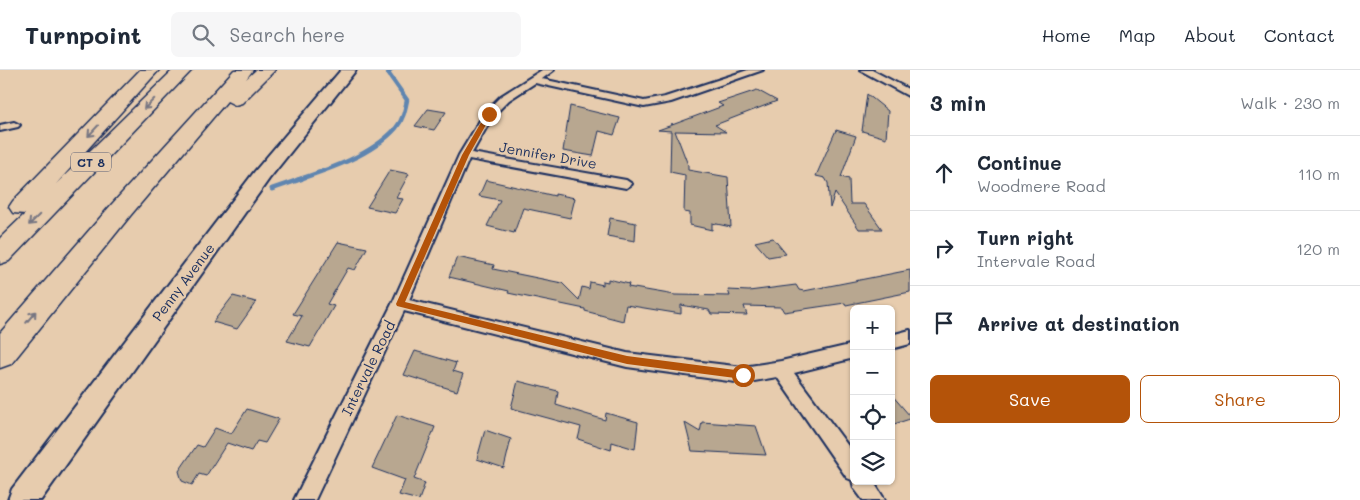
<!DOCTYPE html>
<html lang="en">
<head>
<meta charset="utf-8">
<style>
	body { margin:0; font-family:Mali,sans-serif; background:#f6f6f7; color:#1f2937 }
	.controls { position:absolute; right:15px; bottom:15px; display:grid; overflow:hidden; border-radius:8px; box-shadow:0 1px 4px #0004 }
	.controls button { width:45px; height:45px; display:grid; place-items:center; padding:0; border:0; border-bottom:1px solid #e0e1e3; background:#fff; color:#1f2937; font:25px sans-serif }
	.stop { position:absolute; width:15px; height:15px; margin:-11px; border:4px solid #b45309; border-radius:50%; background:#fff }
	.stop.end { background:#b45309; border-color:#fff; box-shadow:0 1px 5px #0008 }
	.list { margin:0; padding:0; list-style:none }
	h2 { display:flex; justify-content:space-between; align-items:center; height:65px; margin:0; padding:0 20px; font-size:21px }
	h2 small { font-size:16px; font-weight:400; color:#747a83 }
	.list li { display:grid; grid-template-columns:32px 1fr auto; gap:15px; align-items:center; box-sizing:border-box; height:75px; padding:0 20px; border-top:1px solid #e0e1e3 }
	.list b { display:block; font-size:19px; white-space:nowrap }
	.list p { margin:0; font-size:16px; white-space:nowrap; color:#747a83 }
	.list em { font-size:16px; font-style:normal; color:#747a83 }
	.actions { display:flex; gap:10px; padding:15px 20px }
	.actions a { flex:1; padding:11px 0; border:1px solid #b45309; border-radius:8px; text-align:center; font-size:18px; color:#b45309 }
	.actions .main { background:#b45309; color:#fff }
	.icon { flex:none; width:28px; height:28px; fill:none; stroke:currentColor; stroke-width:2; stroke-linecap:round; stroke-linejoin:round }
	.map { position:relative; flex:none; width:910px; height:430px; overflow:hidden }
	header { display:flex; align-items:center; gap:30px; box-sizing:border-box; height:70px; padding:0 25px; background:#fff; border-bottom:1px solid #e0e1e3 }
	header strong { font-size:24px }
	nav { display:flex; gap:28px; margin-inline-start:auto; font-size:18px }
	.search { width:350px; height:45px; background:#f6f6f7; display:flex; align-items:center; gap:12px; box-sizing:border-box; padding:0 18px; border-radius:8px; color:#747a83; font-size:19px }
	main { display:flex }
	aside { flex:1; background:#fff }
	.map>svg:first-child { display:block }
</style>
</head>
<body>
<header>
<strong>Turnpoint</strong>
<div class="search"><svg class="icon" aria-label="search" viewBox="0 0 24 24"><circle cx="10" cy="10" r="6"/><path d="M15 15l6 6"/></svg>Search here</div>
<nav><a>Home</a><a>Map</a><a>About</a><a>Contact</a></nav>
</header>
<main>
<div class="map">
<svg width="910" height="430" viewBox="0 0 910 430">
	<rect width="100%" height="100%" fill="#e7ccae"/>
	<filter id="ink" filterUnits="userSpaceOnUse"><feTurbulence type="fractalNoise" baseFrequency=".02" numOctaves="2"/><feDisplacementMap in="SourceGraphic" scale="10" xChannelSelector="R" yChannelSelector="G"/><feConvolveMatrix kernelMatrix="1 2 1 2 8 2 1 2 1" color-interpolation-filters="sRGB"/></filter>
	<g filter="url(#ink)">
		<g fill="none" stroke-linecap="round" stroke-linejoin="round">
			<!-- stream-far1 -->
			<path stroke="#5e85b0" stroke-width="4.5" d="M297,110C330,99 372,85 396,58C403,50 405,40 407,30L388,3L391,0"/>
			<!-- stream -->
			<path stroke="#5e85b0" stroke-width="5" d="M272,119L301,109"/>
		</g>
		<!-- building -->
		<path fill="#b8a790" stroke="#1b2f5e" d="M757,20L777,31L715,55L726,62L675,61L688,95V100L728,107L731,157L712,153V160L690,155V143L684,142L685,105L670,102L671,61L658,60L672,55V53V55L723,36L718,33Z
			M867,24L888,41L886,68L862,61Z
			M570,36L620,48L614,65L599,61L593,86L563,81Z
			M428,39L446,42L434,60L415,56Z
			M836,60L856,66L841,107L849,109L850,134H864L882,159H859L835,123L830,138L828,113L825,108L816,106Z
			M390,100L409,104L396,128L403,129L395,143L367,137Z
			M486,110L555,126V124L575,128L570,148L523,138L514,163L487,156L500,130L479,126Z
			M610,148L636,153L635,171L607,166Z
			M773,168L786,184L768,187L755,172Z
			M338,172L367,178L355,200L348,198L327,234L334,236L310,277L287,271L302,246L293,244Z
			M457,187L494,195L493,199L562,213L579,230L582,217L589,219L590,212L603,215V211L608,212V209L629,214L628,217L675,225L730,226L728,220L749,221L796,215L799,220L804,221L910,200V222L846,235L845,233L784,242L781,237L744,236L747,245L711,244L709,240L681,235V244L626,235L623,251L585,241V239L508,223L509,221L449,207Z
			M233,226L256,232L237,259L213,252Z
			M415,281L456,293L453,301L463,304L457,321L404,305Z
			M518,311L558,321L556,335L605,350L606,343L638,352L635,379L612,372L611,380L578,369L581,357L511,338Z
			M891,324L910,346V349L891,355Z
			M247,339L279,349L265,373L257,371L251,381L227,373L206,406L199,404L192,415L182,411L179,401L197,375L203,377L215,358L231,364Z
			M397,345L435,357L414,409L425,413L419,430L399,425L405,410L372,398Z
			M702,352L756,356L766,385L692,381L685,353L700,362Z
			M485,360L511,369L504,398L477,389Z"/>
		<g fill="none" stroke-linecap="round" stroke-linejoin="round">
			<!-- minor casing -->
			<g stroke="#1b2f5e" stroke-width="4">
				<path id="minor" d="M542,0H554L542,9L644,31L665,27L748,0H763L671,32L644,37L535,13L509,30L493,46L472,83L626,110L632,114L626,118L469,89L409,230L627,283L743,297L781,291L854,274V288L794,303L854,384V411H873L885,430H863L854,418L852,410L847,408L777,307L743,313L627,297L404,241L315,430H294L392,234L459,85L485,42L501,26Z
					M860,0H872L910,20V27Z
					M14,52L20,55L18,57L0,61V55Z
					M910,260V274L891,279V265Z"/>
			</g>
			<!-- secondary casing -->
			<g stroke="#1b2f5e" stroke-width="4">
				<path id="secondary" d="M341,0H356L269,109L41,430H8L12,419L255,101Z"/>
			</g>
			<!-- motorway casing -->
			<g stroke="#1b2f5e" stroke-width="3">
				<path id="motorway" d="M140,0H159L56,114L173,0H192L9,191L0,194V168L25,144L13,143L9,137L13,131Z
					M234,0H253L246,9L256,0H275L242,33L235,35L227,31L130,146L11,294L0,298V263L112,134Z"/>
			</g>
			<!-- minor -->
			<use href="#minor" fill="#e7ccae" fill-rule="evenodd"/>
			<!-- secondary -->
			<use href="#secondary" fill="#e7ccae" fill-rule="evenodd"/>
			<!-- motorway -->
			<use href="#motorway" fill="#e7ccae" fill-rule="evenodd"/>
		</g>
		<!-- one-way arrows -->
		<defs><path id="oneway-shaft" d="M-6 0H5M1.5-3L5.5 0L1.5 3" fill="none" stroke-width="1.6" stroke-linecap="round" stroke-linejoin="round" transform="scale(1.25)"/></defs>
		<g stroke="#777682">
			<use href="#oneway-shaft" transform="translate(149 34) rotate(135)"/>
			<use href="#oneway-shaft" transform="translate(93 61) rotate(133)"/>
			<use href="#oneway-shaft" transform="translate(34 150) rotate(135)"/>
			<use href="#oneway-shaft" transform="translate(31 247) rotate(-50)"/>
		</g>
	</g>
	<!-- route -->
	<path fill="#b45309" d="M489,42L492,44L469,85L405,232L627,286L743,301L746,302V308L743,309L627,294L397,236L396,234L462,85L486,44Z"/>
	<g text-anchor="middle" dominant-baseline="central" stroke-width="4.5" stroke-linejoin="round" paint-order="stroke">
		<!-- shield labels -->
		<rect fill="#e7ccae" stroke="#585e76" stroke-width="1" x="71" y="82.5" width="40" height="19" rx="4"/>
		<g font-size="12" font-weight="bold" fill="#1b2f5e">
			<text x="91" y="92">CT 8</text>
		</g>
		<!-- street labels -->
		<g font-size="14" fill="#1b2f5e" stroke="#e7ccae">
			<text transform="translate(548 85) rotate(10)">Jennifer Drive</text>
			<text transform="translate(183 212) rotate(-53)">Penny Avenue</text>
			<text transform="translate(368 298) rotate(-64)">Intervale Road</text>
		</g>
	</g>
</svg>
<div class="controls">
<button>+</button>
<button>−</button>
<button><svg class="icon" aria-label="locate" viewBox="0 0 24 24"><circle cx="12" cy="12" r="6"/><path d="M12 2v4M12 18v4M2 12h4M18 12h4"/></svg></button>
<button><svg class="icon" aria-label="layers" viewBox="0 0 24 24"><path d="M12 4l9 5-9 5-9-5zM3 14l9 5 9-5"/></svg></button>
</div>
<div class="stop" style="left:743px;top:305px"></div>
<div class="stop end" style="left:489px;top:44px"></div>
</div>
<aside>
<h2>3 min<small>Walk · 230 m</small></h2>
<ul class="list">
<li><svg class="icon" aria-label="ahead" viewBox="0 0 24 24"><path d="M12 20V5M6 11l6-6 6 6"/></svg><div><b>Continue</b><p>Woodmere Road</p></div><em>110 m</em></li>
<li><svg class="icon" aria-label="right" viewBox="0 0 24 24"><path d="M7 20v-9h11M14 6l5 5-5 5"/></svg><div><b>Turn right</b><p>Intervale Road</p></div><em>120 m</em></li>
<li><svg class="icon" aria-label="arrive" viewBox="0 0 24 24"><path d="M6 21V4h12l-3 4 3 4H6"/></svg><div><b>Arrive at destination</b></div></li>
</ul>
<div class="actions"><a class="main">Save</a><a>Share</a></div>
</aside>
</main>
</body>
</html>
